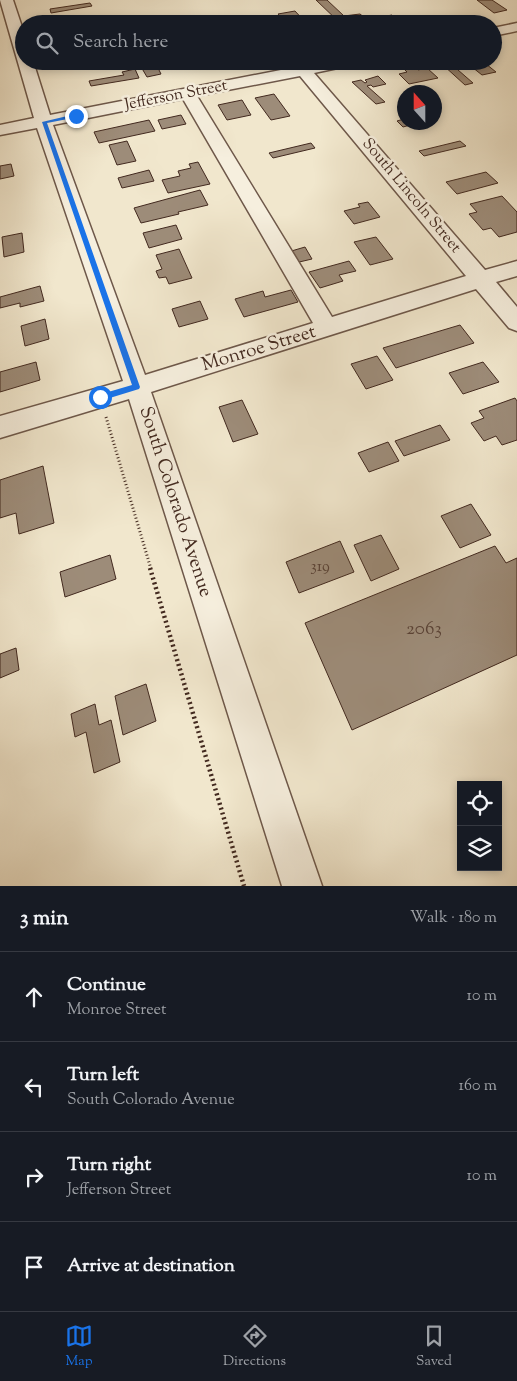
<!DOCTYPE html>
<html lang="en">
<head>
<meta charset="utf-8">
<style>
	body { margin:0; font-family:"Sorts Mill Goudy",serif; background:#242831; color:#f1f3f6 }
	.controls { position:absolute; right:15px; bottom:15px; display:grid; overflow:hidden; border-radius:0px; box-shadow:0 2px 8px #0003 }
	.controls button { width:45px; height:45px; display:grid; place-items:center; padding:0; border:0; border-bottom:1px solid #363941; background:#171b24; color:#f1f3f6; font:25px sans-serif }
	.compass { position:absolute; left:397px; top:85px; width:45px; height:45px; border-radius:50%; background:#171b24; box-shadow:0 2px 8px #0003; rotate:339deg }
	.stop { position:absolute; width:15px; height:15px; margin:-11px; border:4px solid #1a73e8; border-radius:50%; background:#fff }
	.stop.end { background:#1a73e8; border-color:#fff; box-shadow:0 1px 5px #0008 }
	.list { margin:0; padding:0; list-style:none }
	h2 { display:flex; justify-content:space-between; align-items:center; height:65px; margin:0; padding:0 20px; font-size:21px }
	h2 small { font-size:16px; font-weight:400; color:#9ea1a6 }
	.list li { display:grid; grid-template-columns:32px 1fr auto; gap:15px; align-items:center; box-sizing:border-box; height:90px; padding:0 20px; border-top:1px solid #363941 }
	.list b { display:block; font-size:19px; white-space:nowrap }
	.list p { margin:0; font-size:16px; white-space:nowrap; color:#9ea1a6 }
	.list em { font-size:16px; font-style:normal; color:#9ea1a6 }
	.icon { flex:none; width:28px; height:28px; fill:none; stroke:currentColor; stroke-width:2; stroke-linecap:round; stroke-linejoin:round }
	.map { position:relative; flex:none; width:517px; height:886px; overflow:hidden }
	.search { position:absolute; background:#171b24; box-shadow:0 2px 8px #0003; left:15px; right:15px; top:15px; height:55px; display:flex; align-items:center; gap:12px; box-sizing:border-box; padding:0 18px; border-radius:28px; color:#9ea1a6; font-size:19px }
	.sheet { height:425px; background:#171b24 }
	nav { display:flex; justify-content:space-around; align-items:center; box-sizing:border-box; height:70px; border-top:1px solid #363941; background:#171b24; font-size:14px; color:#9ea1a6 }
	nav a { display:grid; justify-items:center; gap:2px }
	nav .on { color:#1a73e8 }
	.map>svg:first-child { display:block }
</style>
</head>
<body>
<div class="map">
<svg width="517" height="886" viewBox="0 0 517 886">
	<rect width="100%" height="100%" fill="#f1e7cd"/>
	<filter id="stains"><feTurbulence type="fractalNoise" baseFrequency=".004" numOctaves="4"/><feColorMatrix values="0 0 0 0 .2 0 0 0 0 .09 0 0 0 0 .02 0 0 0 .5 -.17"/></filter>
	<radialGradient id="worn" r=".72"><stop offset=".6" stop-color="#630" stop-opacity="0"/><stop offset="1" stop-color="#630" stop-opacity=".3"/></radialGradient>
	<!-- building -->
	<path fill="#9d8c79" stroke="#42291f" d="M316,0H327L344,16L360,14L365,18L340,23Z
		M477,0H492L507,10L494,13Z
		M90,3L92,6L51,13L50,9Z
		M295,11L307,24H287L278,14Z
		M392,15L401,24H376L370,19Z
		M103,16L107,24H56Z
		M83,61H115L76,68L74,63Z
		M155,62L161,74L147,77L140,65Z
		M450,63L473,83L465,85L443,65Z
		M486,64L496,72L482,75L472,67Z
		M416,67L418,70L427,68L438,78L409,84L399,74L407,72L404,69Z
		M135,69L139,78L91,86L89,81L124,75L122,72Z
		M378,76L386,84L373,87L371,85L367,86L385,102L376,104L352,82L361,80L365,83L367,82L365,80Z
		M274,94L290,116L271,120L255,98Z
		M242,100L251,115L227,120L218,105Z
		M181,115L186,124L162,129L158,120Z
		M404,119V122H421L403,127L397,121Z
		M149,120L155,131L99,143L94,132Z
		M127,141L136,161L117,165L109,145Z
		M460,141L466,146L424,156L419,151Z
		M311,143L315,148L273,158L269,153Z
		M198,162L210,184L168,193L162,180L180,176L178,171L191,168L189,164Z
		M11,164L14,176L0,179V166Z
		M149,170L154,181L122,188L118,178Z
		M486,172L498,183L457,194L446,182Z
		M200,190L208,205L178,212L179,214L141,223L134,208Z
		M502,196L517,212V232L499,237L491,228L483,230L469,214L477,212L470,204Z
		M368,202L380,217L354,224L344,211L360,207L358,204Z
		M176,225L182,239L149,248L143,233Z
		M22,233L24,252L4,257L2,237Z
		M376,237L393,259L370,265L354,242Z
		M305,247L312,259L295,263L288,252Z
		M179,249L192,278L169,284L166,277L159,278L156,271L162,269L156,255Z
		M349,261L356,271L339,275L343,281L320,288L309,272Z
		M40,286L44,301L20,307V303L0,308V297Z
		M291,290L298,302L244,317L235,299L263,291L265,297Z
		M200,301L208,319L179,327L172,309Z
		M45,319L49,339L25,346L21,326Z
		M460,325L474,343L396,368L383,348Z
		M377,356L393,380L366,389L351,364Z
		M36,362L40,380L0,392V372Z
		M483,362L499,382L463,394L449,373Z
		M515,398L517,401V440L502,445L496,436L484,441L471,423L484,418L479,411Z
		M242,400L258,434L233,442L219,407Z
		M440,425L450,440L404,456L395,441Z
		M388,442L399,461L369,472L358,453Z
		M43,466L54,523L19,534L16,513L0,518V480Z
		M471,504L491,535L460,548L441,516Z
		M381,535L399,569L371,581L354,545Z
		M340,541L354,572L299,593L286,562Z
		M495,546L506,563L517,558V655L352,730L305,623Z
		M110,555L116,579L65,597L60,572Z
		M16,648L19,670L0,678V654Z
		M146,684L156,721L123,735L115,696Z
		M95,704L99,725L111,720L120,762L94,773L86,732L75,737L71,714Z"/>
	<g fill="none" stroke-linecap="round" stroke-linejoin="round">
		<!-- minor casing -->
		<g stroke="#6e584a" stroke-width="3">
			<path id="minor" d="M0,0H13L24,33V61H33L50,115L327,61H359L357,64L314,73L485,270L517,261V276L496,282L517,307V331L509,328L476,289L151,392L322,886H282L129,399L0,438V416L123,381L37,128L0,135V125L34,118ZM300,76L466,276L332,317L197,96ZM183,99L313,323L145,375L53,125Z
				M517,23V31L493,36V28Z"/>
		</g>
		<!-- path-far1 -->
		<path stroke="#42291f" stroke-width="3" stroke-dasharray="1 2.5" stroke-linecap="butt" d="M106,417L151,569"/>
		<!-- path -->
		<path stroke="#42291f" stroke-width="4.5" stroke-dasharray="2 3" stroke-linecap="butt" d="M150,568L244,886"/>
		<!-- minor -->
		<use href="#minor" fill="#f6efde" fill-rule="evenodd"/>
	</g>
	<!-- route -->
	<path fill="#1a73e8" d="M76,114L78,117L47,123L140,387L139,389L100,401L98,400V395L132,385L42,122Z"/>
	<g text-anchor="middle" dominant-baseline="central" stroke-width="5" stroke-linejoin="round" paint-order="stroke">
		<!-- far-street labels -->
		<g font-size="16" fill="#42291f" stroke="#f6efde">
			<text transform="translate(176 96) rotate(-11)">Jefferson Street</text>
			<text transform="translate(411 196) rotate(50)">South Lincoln Street</text>
		</g>
		<!-- number labels -->
		<g font-size="16" fill="#594236">
			<text x="320" y="567">319</text>
		</g>
		<!-- street labels -->
		<g font-size="19" fill="#42291f" stroke="#f6efde">
			<text transform="translate(259 349) rotate(-17)">Monroe Street</text>
			<text transform="translate(175 502) rotate(72)">South Colorado Avenue</text>
		</g>
		<!-- near-number labels -->
		<g font-size="19" fill="#594236">
			<text x="424" y="629">2063</text>
		</g>
	</g>
	<rect width="100%" height="100%" filter="url(#stains)"/>
	<rect width="100%" height="100%" fill="url(#worn)"/>
</svg>
<div class="controls">
<button><svg class="icon" aria-label="locate" viewBox="0 0 24 24"><circle cx="12" cy="12" r="6"/><path d="M12 2v4M12 18v4M2 12h4M18 12h4"/></svg></button>
<button><svg class="icon" aria-label="layers" viewBox="0 0 24 24"><path d="M12 4l9 5-9 5-9-5zM3 14l9 5 9-5"/></svg></button>
</div>
<svg class="compass" viewBox="-18 -18 36 36"><path d="M0-13l5 13h-10z" fill="#e53935"/><path d="M0 13l5-13h-10z" fill="#9ea1a6"/></svg>
<div class="stop" style="left:100px;top:397px"></div>
<div class="stop end" style="left:76px;top:116px"></div>
<div class="search"><svg class="icon" aria-label="search" viewBox="0 0 24 24"><circle cx="10" cy="10" r="6"/><path d="M15 15l6 6"/></svg>Search here</div>
</div>
<section class="sheet">
<h2>3 min<small>Walk · 180 m</small></h2>
<ul class="list">
<li><svg class="icon" aria-label="ahead" viewBox="0 0 24 24"><path d="M12 20V5M6 11l6-6 6 6"/></svg><div><b>Continue</b><p>Monroe Street</p></div><em>10 m</em></li>
<li><svg class="icon" aria-label="left" viewBox="0 0 24 24"><path d="M17 20v-9H6M10 6l-5 5 5 5"/></svg><div><b>Turn left</b><p>South Colorado Avenue</p></div><em>160 m</em></li>
<li><svg class="icon" aria-label="right" viewBox="0 0 24 24"><path d="M7 20v-9h11M14 6l5 5-5 5"/></svg><div><b>Turn right</b><p>Jefferson Street</p></div><em>10 m</em></li>
<li><svg class="icon" aria-label="arrive" viewBox="0 0 24 24"><path d="M6 21V4h12l-3 4 3 4H6"/></svg><div><b>Arrive at destination</b></div></li>
</ul>
</section>
<nav>
<a class="on"><svg class="icon" aria-label="map" viewBox="0 0 24 24"><path d="M3 6l6-2 6 2 6-2v14l-6 2-6-2-6 2zM9 4v14M15 6v14"/></svg>Map</a>
<a><svg class="icon" aria-label="directions" viewBox="0 0 24 24"><path d="M12 3l9 9-9 9-9-9zM9 14v-3h6M13 9l2 2-2 2"/></svg>Directions</a>
<a><svg class="icon" aria-label="saved" viewBox="0 0 24 24"><path d="M7 4h10v16l-5-4-5 4z"/></svg>Saved</a>
</nav>
</body>
</html>
